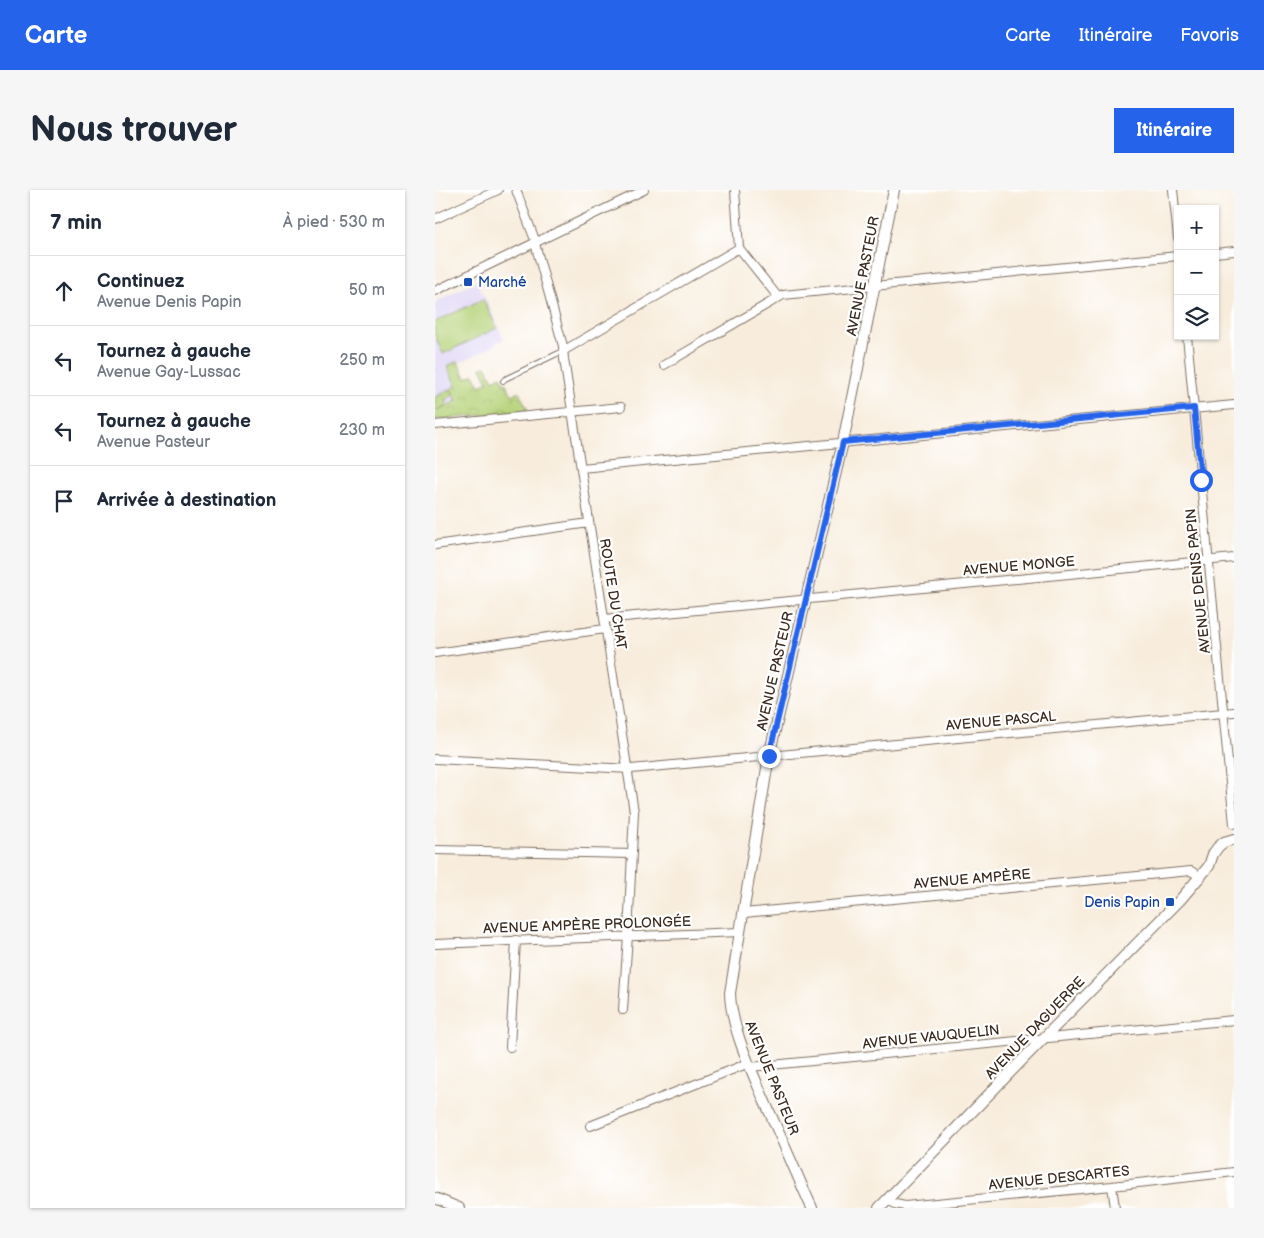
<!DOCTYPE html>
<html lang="fr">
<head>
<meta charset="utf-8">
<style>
	body { margin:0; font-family:"Balsamiq Sans",sans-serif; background:#f6f6f7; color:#1f2937 }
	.controls { position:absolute; right:15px; top:15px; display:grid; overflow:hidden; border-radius:0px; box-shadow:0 1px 4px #0004 }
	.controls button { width:45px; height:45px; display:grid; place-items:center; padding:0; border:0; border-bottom:1px solid #e0e1e3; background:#fff; color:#1f2937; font:25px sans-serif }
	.stop { position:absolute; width:15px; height:15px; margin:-11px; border:4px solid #2563eb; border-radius:50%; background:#fff }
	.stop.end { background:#2563eb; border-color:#fff; box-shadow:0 1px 5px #0008 }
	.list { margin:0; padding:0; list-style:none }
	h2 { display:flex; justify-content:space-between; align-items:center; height:65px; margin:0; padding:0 20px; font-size:21px }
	h2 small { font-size:16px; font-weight:400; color:#747a83 }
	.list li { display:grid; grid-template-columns:32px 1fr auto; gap:15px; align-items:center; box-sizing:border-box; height:70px; padding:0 20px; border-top:1px solid #e0e1e3 }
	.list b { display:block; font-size:19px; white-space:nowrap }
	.list p { margin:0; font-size:16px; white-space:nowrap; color:#747a83 }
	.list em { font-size:16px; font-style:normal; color:#747a83 }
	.icon { flex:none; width:28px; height:28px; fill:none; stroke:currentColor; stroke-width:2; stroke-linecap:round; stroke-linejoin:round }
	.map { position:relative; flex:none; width:799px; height:1018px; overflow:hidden; border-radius:0px }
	header { display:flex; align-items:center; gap:30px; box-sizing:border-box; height:70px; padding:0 25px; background:#2563eb; color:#fff }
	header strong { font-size:24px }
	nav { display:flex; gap:28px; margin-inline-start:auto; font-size:18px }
	.intro { display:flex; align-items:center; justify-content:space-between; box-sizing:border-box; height:120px; padding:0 30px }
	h1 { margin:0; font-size:35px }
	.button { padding:12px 22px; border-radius:0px; background:#2563eb; color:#fff; font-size:18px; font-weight:700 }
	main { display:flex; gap:30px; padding:0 30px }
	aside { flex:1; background:#fff; border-radius:0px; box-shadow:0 1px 4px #0004 }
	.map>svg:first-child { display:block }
</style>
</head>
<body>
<header>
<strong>Carte</strong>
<nav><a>Carte</a><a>Itinéraire</a><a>Favoris</a></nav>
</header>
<div class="intro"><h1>Nous trouver</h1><a class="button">Itinéraire</a></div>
<main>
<aside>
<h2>7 min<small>À pied · 530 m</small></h2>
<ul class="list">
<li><svg class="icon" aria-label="ahead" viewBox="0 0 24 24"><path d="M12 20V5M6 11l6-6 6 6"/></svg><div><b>Continuez</b><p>Avenue Denis Papin</p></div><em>50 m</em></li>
<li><svg class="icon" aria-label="left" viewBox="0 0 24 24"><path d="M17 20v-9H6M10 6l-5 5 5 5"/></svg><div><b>Tournez à gauche</b><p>Avenue Gay-Lussac</p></div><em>250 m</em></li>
<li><svg class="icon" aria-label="left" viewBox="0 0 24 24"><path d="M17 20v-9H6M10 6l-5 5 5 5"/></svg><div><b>Tournez à gauche</b><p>Avenue Pasteur</p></div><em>230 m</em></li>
<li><svg class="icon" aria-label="arrive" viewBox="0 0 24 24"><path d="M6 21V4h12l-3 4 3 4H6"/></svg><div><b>Arrivée à destination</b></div></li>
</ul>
</aside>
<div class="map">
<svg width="799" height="1018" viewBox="0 0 799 1018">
	<defs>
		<pattern id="grass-dots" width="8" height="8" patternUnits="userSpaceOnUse" patternTransform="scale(1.25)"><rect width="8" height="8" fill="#b5d278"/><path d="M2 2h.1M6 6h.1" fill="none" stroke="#9db467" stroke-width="1.8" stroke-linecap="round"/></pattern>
		<pattern id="park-crowns" width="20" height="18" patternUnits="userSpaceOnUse" patternTransform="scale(1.25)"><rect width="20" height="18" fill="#b5d278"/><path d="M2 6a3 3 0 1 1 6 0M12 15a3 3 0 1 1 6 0" fill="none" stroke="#9db467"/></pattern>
	</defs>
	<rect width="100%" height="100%" fill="#fff"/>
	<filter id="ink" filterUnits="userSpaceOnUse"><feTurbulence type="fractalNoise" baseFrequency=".02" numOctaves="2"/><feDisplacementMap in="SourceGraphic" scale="10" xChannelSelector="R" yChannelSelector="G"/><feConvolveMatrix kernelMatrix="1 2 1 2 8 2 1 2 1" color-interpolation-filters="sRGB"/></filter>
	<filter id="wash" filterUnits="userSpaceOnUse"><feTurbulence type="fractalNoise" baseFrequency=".0096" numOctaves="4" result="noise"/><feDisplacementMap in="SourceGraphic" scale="20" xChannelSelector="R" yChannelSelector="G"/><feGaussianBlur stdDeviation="1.12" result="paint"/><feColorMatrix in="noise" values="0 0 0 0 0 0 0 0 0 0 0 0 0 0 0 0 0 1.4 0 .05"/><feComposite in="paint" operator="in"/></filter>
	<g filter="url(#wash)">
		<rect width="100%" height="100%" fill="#f8eddd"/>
		<!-- built -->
		<path fill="#dfd5f5" d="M42,91L69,149L60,154L61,155L24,173L22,171L12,176L21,197L22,211L0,221V112Z"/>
		<!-- grass -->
		<path fill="url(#grass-dots)" stroke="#787e4b" d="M16,199L19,205L10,210L12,215L0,221V207Z"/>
		<!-- park -->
		<path fill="url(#park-crowns)" stroke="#787e4b" d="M23,171L31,188L39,184L45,196L53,192L46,178L51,176L58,190L66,186L69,193H71L77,205L84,202L93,220L0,230V221L22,211L16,199L21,196L12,176Z"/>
		<!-- garden -->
		<path fill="#b5d278" stroke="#787e4b" d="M48,109L62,138L8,164L0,146V132Z"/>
	</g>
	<g filter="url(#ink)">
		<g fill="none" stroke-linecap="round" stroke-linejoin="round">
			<!-- lane casing -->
			<g stroke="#7d6e61" stroke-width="6">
				<path id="lane" d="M68,191L70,189L128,161"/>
			</g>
			<!-- street casing -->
			<g stroke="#7d6e61" stroke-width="10">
				<path id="street" d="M81,0L100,50L101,57L128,156L129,169L199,622L193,745L188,820
					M300,0L304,58L343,107
					M738,0L743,48
					M0,29L63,0
					M780,63L799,61
					M0,101L209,0
					M752,146L799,634
					M128,161L304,58
					M229,175L348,105L743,66
					M0,235L186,217
					M146,278L799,215
					M0,355L154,333
					M169,429L799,368
					M0,463L170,439
					M0,569L196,579L799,522
					M0,660L197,664
					M309,723L756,681L766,687
					M0,754L305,742
					M75,857L81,750
					M315,877L799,830
					M155,936L314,873
					M677,996L680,1018
					M453,1009L460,1014L470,1016L677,996L799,982"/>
			</g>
			<!-- secondary casing -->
			<g stroke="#7d6e61" stroke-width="12">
				<path id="secondary" d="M0,1008L24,1018
					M377,1018C361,983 346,947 330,912C316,879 296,838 295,803L334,566L408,252L459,0
					M444,1018L593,864L745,710L774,676L778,664L783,657L789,652L799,649"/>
			</g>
			<!-- lane -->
			<use href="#lane" stroke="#fff" stroke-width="4"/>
			<!-- street -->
			<use href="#street" stroke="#fff" stroke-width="8"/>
			<!-- secondary -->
			<use href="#secondary" stroke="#fff" stroke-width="10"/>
		</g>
	</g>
	<g fill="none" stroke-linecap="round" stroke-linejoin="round" filter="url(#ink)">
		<!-- route -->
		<path stroke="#2563eb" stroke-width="6" d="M334,566L408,252L759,218L766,290"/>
	</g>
	<!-- markers -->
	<g fill="#1a4fb4" stroke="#fff" stroke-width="2">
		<rect x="28" y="87" width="10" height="10" rx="2.5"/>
		<rect x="730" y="707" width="10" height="10" rx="2.5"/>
	</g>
	<g text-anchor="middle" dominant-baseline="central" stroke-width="4.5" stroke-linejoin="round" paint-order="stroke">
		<!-- street labels -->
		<g font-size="14" fill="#3b2a1e" stroke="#fff">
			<text transform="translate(428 86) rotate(-79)">AVENUE PASTEUR</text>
			<text transform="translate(584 376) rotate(-5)">AVENUE MONGE</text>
			<text transform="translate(763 391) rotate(-96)">AVENUE DENIS PAPIN</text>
			<text transform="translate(178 404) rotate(81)">ROUTE DU CHAT</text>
			<text transform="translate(340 481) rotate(-77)">AVENUE PASTEUR</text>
			<text transform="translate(566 531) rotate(-5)">AVENUE PASCAL</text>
			<text transform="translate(537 689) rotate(-5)">AVENUE AMPÈRE</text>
			<text transform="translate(152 735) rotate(-2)">AVENUE AMPÈRE PROLONGÉE</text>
			<text transform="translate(600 838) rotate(-46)">AVENUE DAGUERRE</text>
			<text transform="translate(496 847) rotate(-6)">AVENUE VAUQUELIN</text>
			<text transform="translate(337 888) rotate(68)">AVENUE PASTEUR</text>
			<text transform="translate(624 988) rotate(-6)">AVENUE DESCARTES</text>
		</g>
		<!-- transit labels -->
		<g font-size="14" fill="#164399" stroke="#fff" text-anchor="start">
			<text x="43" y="92">Marché</text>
			<text x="725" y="712" text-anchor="end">Denis Papin</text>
		</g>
	</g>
</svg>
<div class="controls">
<button>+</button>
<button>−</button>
<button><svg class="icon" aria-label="layers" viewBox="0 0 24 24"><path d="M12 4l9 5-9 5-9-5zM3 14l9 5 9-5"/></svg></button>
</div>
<div class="stop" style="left:766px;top:290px"></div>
<div class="stop end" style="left:334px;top:566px"></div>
</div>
</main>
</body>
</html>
